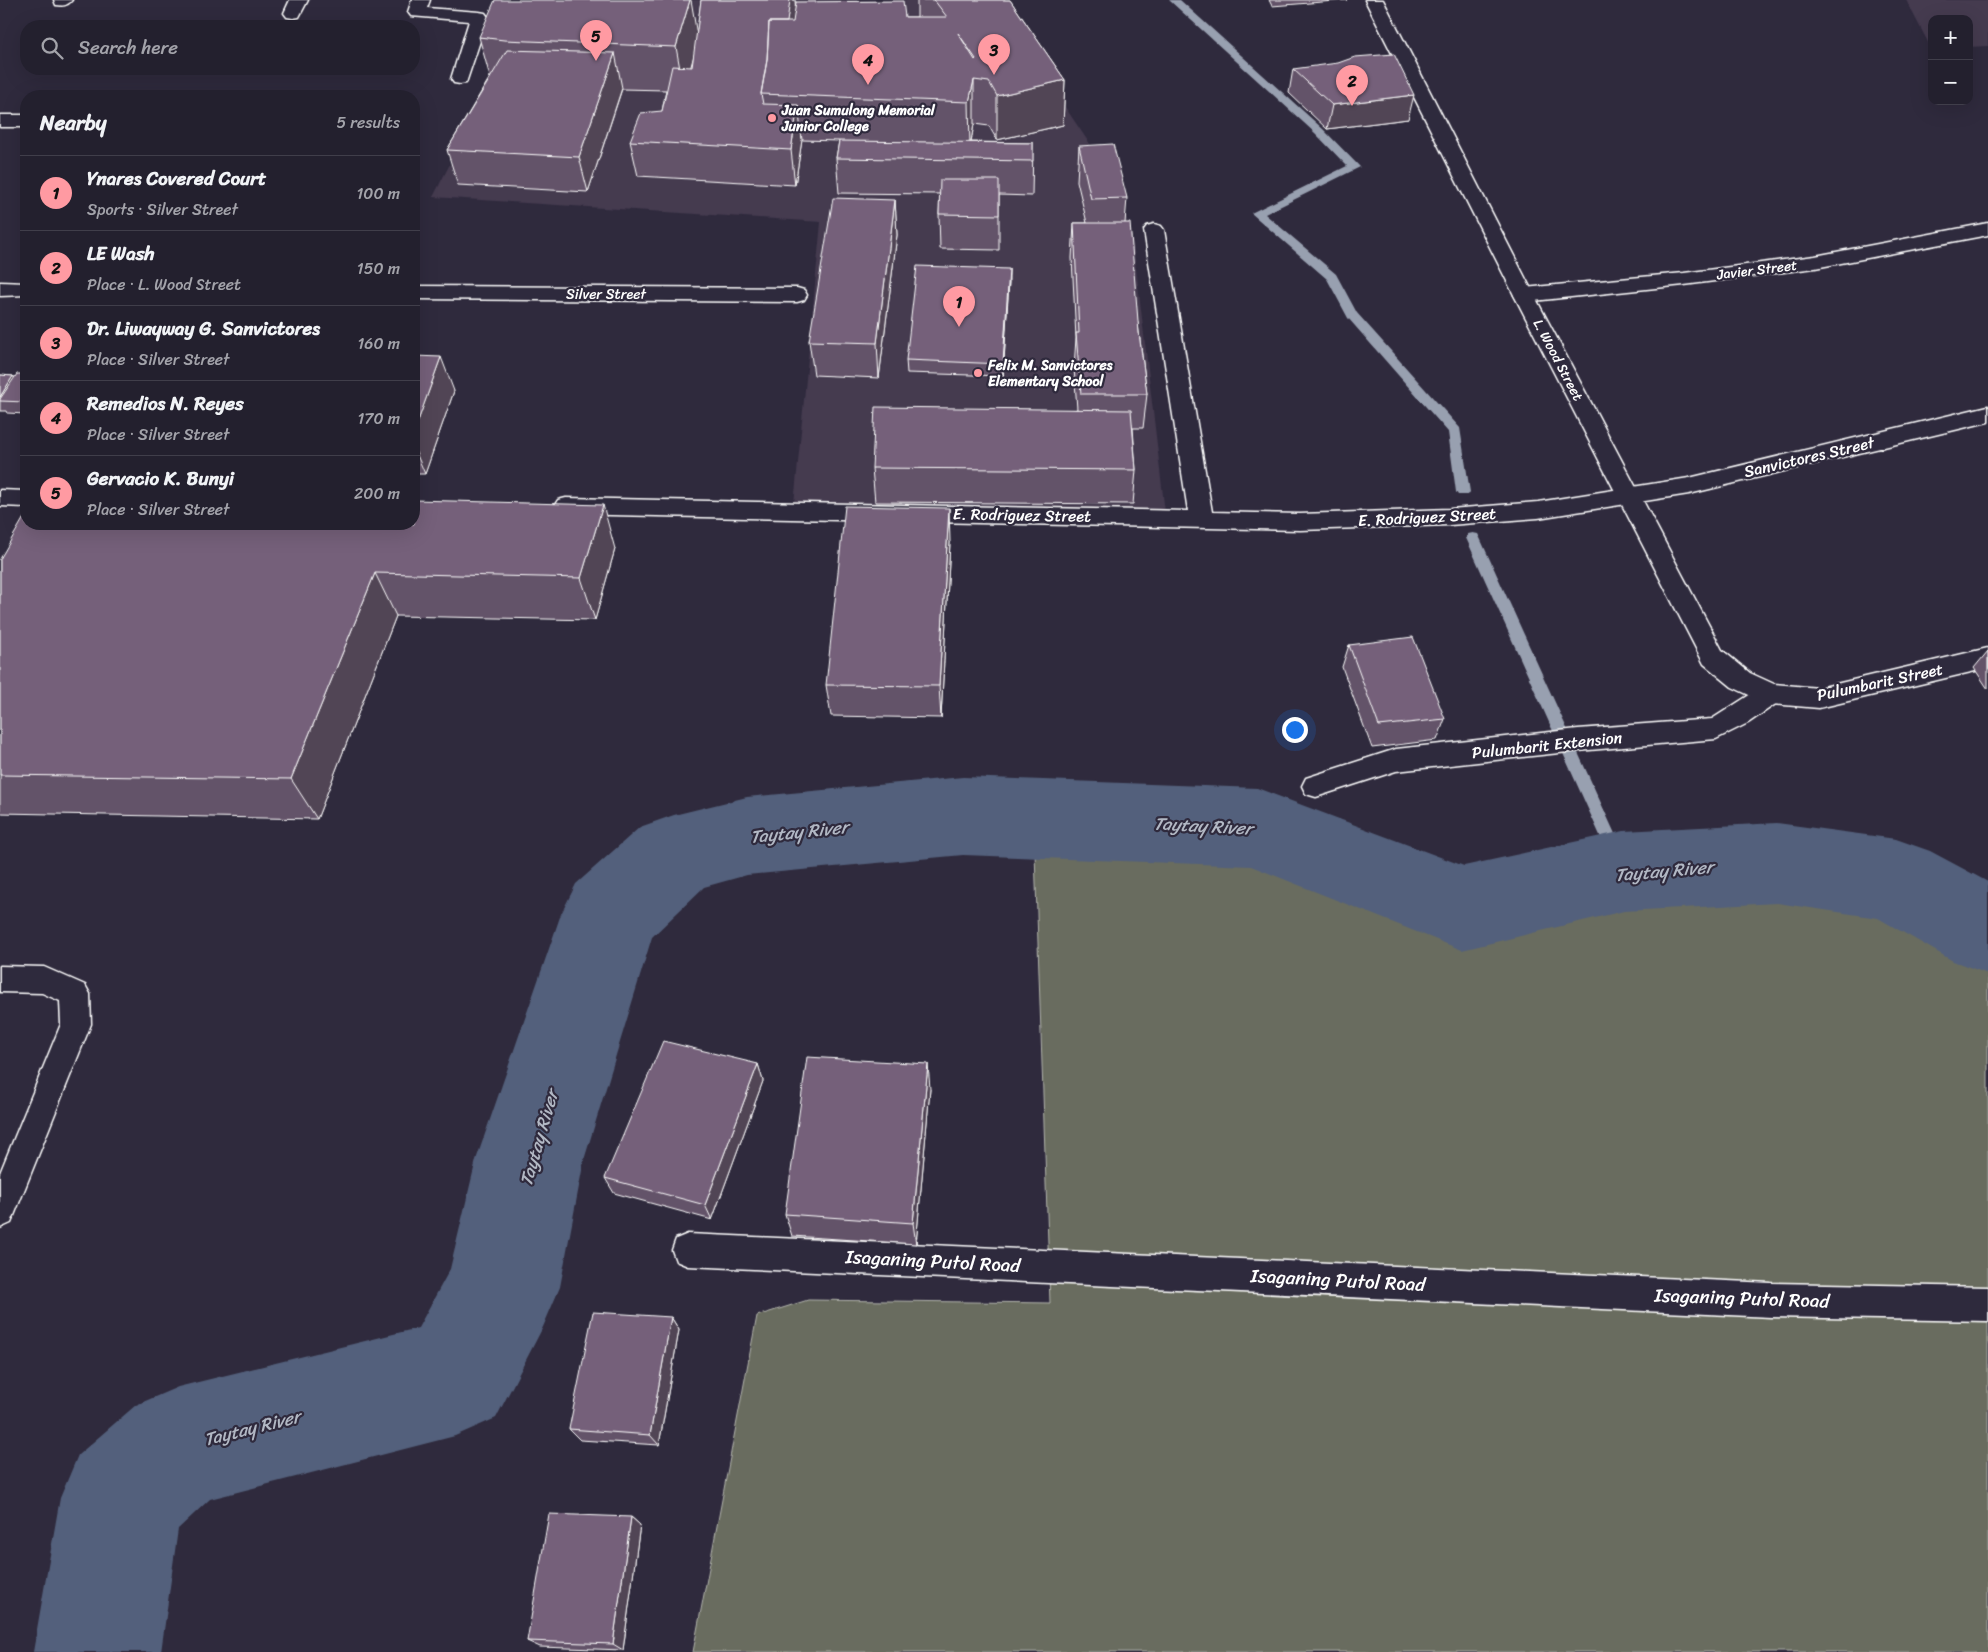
<!DOCTYPE html>
<html lang="en">
<head>
<meta charset="utf-8">
<style>
	body { margin:0; font-family:Sriracha,sans-serif; background:#2b2836; color:#f1f3f6 }
	.controls { position:absolute; right:15px; top:15px; display:grid; overflow:hidden; border-radius:10px; box-shadow:0 5px 20px #0002 }
	.controls button { width:45px; height:45px; display:grid; place-items:center; padding:0; border:0; border-bottom:1px solid #403e4a; background:#23202e; color:#f1f3f6; font:25px sans-serif }
	.you { position:absolute; left:1294px; top:729px; width:18px; height:18px; margin:-12px; border:4px solid #fff; border-radius:50%; background:#1a73e8; box-shadow:0 0 0 8px #1a73e833 }
	.badge { display:grid; place-items:center; width:32px; height:32px; border-radius:50%; background:#ff9aa2; color:#111; font-size:16px; font-weight:700 }
	.pin { position:absolute; translate:-50% -41px; filter:drop-shadow(0 1px 2px #0008) }
	.pin::after { content:''; position:absolute; top:26px; width:18px; height:15px; background:inherit; clip-path:polygon(0 0,100% 0,50% 100%) }
	.list { margin:0; padding:0; list-style:none }
	h2 { display:flex; justify-content:space-between; align-items:center; height:65px; margin:0; padding:0 20px; font-size:21px }
	h2 small { font-size:16px; font-weight:400; color:#a3a3aa }
	.list li { display:grid; grid-template-columns:32px 1fr auto; gap:15px; align-items:center; box-sizing:border-box; height:75px; padding:0 20px; border-top:1px solid #403e4a }
	.list b { display:block; font-size:19px; white-space:nowrap }
	.list p { margin:0; font-size:16px; white-space:nowrap; color:#a3a3aa }
	.list em { font-size:16px; font-style:normal; color:#a3a3aa }
	.icon { flex:none; width:28px; height:28px; fill:none; stroke:currentColor; stroke-width:2; stroke-linecap:round; stroke-linejoin:round }
	.map { position:relative; flex:none; width:1988px; height:1652px; overflow:hidden }
	.search { position:absolute; background:#23202e; box-shadow:0 5px 20px #0002; left:20px; top:20px; width:400px; height:55px; display:flex; align-items:center; gap:12px; box-sizing:border-box; padding:0 18px; border-radius:20px; color:#a3a3aa; font-size:19px }
	.panel { position:absolute; background:#23202e; box-shadow:0 5px 20px #0002; left:20px; top:90px; width:400px; height:440px; border-radius:20px }
	.map>svg:first-child { display:block }
</style>
</head>
<body>
<div class="map">
<svg width="1988" height="1652" viewBox="0 0 1988 1652">
	<rect width="100%" height="100%" fill="#2f2a3d"/>
	<filter id="ink" filterUnits="userSpaceOnUse"><feTurbulence type="fractalNoise" baseFrequency=".02" numOctaves="2"/><feDisplacementMap in="SourceGraphic" scale="10" xChannelSelector="R" yChannelSelector="G"/><feConvolveMatrix kernelMatrix="1 2 1 2 8 2 1 2 1" color-interpolation-filters="sRGB"/></filter>
	<g filter="url(#ink)">
		<!-- built -->
		<path fill="#443a4f" d="M524,0H993L1096,153L1116,177L1133,242L1165,512L794,504L821,222L433,197L492,82Z
			M1906,0H1988V46L1969,47V19H1932L1931,48Z"/>
		<!-- green -->
		<path fill="#696c5e" stroke="#b4b6ae" d="M1250,845L1450,929L1652,889L1882,912L1988,964V1652H693L757,1316L808,1300L1050,1303L1035,853Z"/>
		<g fill="none" stroke-linecap="round" stroke-linejoin="round">
			<!-- stream -->
			<path fill="#98a0b0" fill-rule="evenodd" d="M1169,0H1180L1323,129L1360,167L1265,214L1336,274L1357,313L1460,428L1470,492L1468,495H1458L1456,492L1448,432L1348,318L1327,279L1251,213L1347,166L1315,133Z
				M1473,533L1478,534L1480,538L1632,871L1630,876L1624,878L1618,876L1616,871L1466,538L1468,534Z"/>
			<!-- river -->
			<path fill="#53617c" fill-rule="evenodd" d="M963,777L1257,788L1464,866L1624,831L1777,823L1896,839L1930,851L1988,882V974L1953,961L1878,918L1777,903L1624,911L1462,950L1251,866L963,855L747,875L704,887L652,937L584,1160L560,1287L543,1327L496,1418L455,1436L210,1499L178,1529L161,1652H33L60,1498L78,1455L136,1405L178,1387L418,1328L450,1269L476,1160L561,914L576,884L640,827L674,815L747,797Z"/>
			<!-- minor casing -->
			<g stroke="#fff" stroke-width="3">
				<path id="minor" d="M54,0H72C67,6 63,6 56,5Z
					M290,0H308L299,17L293,18L287,17L284,13Z
					M412,0H430L427,8L479,12L485,13L488,17L466,83L460,84L454,83L451,79L469,21L411,16L408,12Z
					M0,115H26V127H0Z
					M1988,223V235L1815,268L1684,285L1524,302L1517,300L1514,295L1517,290L1524,288L1684,273L1815,256Z
					M1154,224L1161,226L1164,230L1212,512L1300,514L1450,509L1538,502L1689,478L1988,406V422L1689,494L1538,518L1450,525L1300,530L566,514L558,512L554,506L558,500L566,498L1188,511L1144,230L1147,226Z
					M0,282L26,283V295L0,296Z
					M414,286L797,288L804,290L807,295L804,300L797,302L414,299Z
					M0,490L26,491V507L0,506Z
					M1771,684L1780,687L1784,694L1780,701L1748,723L1716,739L1578,751L1396,771L1316,797L1306,794L1302,786L1306,778L1396,749L1578,729L1712,719L1762,687Z
					M0,966L44,967L85,985L90,994L91,1024L11,1223L0,1228V1173L61,1024L60,1001L42,993L0,992Z
					M688,1234L1771,1283L1988,1287V1321L1771,1317L688,1266L676,1261L672,1250L676,1239Z"/>
			</g>
			<!-- major casing -->
			<g stroke="#fff" stroke-width="3">
				<path id="major" d="M1365,0H1383L1534,295L1722,650L1750,673L1774,684L1819,688L1988,648V668L1819,708L1771,704L1762,701L1732,687L1704,664L1514,295Z"/>
			</g>
			<!-- minor -->
			<use href="#minor" fill="#2f2a3d" fill-rule="evenodd"/>
			<!-- major -->
			<use href="#major" fill="#2f2a3d" fill-rule="evenodd"/>
		</g>
		<!-- wall -->
		<path fill="#645369" stroke="#fff" d="M701,0H795V5L905,17H917V0H1010L1065,80L1063,125L997,140L989,126L974,124L971,142L1033,143L1032,196L999,195V250L940,249L939,214L940,194L839,193L836,158L839,141L802,140L795,185L638,176L630,141L662,111L666,90L622,89L588,192L458,185L447,150L490,77L479,37L697,32Z
			M1269,0H1347L1272,6Z
			M1293,69L1408,119L1327,129L1289,93Z
			M1079,146L1127,198L1125,223L1147,394L1143,428H1133L1136,470L1133,504L875,502L872,468L1077,409L1074,368L1076,338L1072,258L1074,223H1087L1077,181Z
			M895,200L897,235L879,378L814,375L809,341Z
			M1009,281L1003,376L907,373L906,360Z
			M414,356L454,391L425,474H414Z
			M26,374V414L7,413L6,411H0V375L13,376L14,377Z
			M950,542L941,718L831,716L826,685Z
			M615,549L595,620L396,616L317,819L0,813V559Z
			M1349,645L1445,719L1437,740L1372,748L1342,667Z
			M1988,651V689L1974,668Z
			M758,1064L763,1081L712,1220L614,1193L605,1178Z
			M930,1089L916,1244L792,1236L785,1214Z
			M671,1317L679,1330L659,1445L580,1440L569,1429Z
			M631,1517L640,1525L623,1650L540,1647L527,1641Z"/>
		<!-- shaded-wall -->
		<path fill="#514455" stroke="#fff" d="M690,0H691L698,41L684,91L676,47Z
			M790,0H795L796,16L764,94Z
			M615,53L622,88L588,192L579,157Z
			M974,80V124L970,147L969,102Z
			M1065,80L1063,125L997,140V96Z
			M1414,95L1408,119L1327,129L1332,105Z
			M798,105L802,140L795,185L791,150Z
			M895,200L897,235L879,378L877,343Z
			M1009,269V281L1003,376V364Z
			M441,357L454,391L425,474L414,448V432Z
			M13,376L21,388L0,401V397Z
			M603,505L615,549L595,620L581,578Z
			M949,508L950,542L941,718L939,686Z
			M375,573L396,616L317,819L291,779Z
			M758,1064L763,1081L712,1220L705,1205Z
			M928,1064L930,1089L916,1244L913,1223Z
			M671,1317L679,1330L659,1445L650,1435Z
			M631,1517L640,1525L623,1650L613,1644Z"/>
		<!-- building -->
		<path fill="#74617a" stroke="#fff" fill-rule="evenodd" d="M495,0H690L676,47L504,40L479,37Z
			M701,0H790L787,22H769L767,60L761,94L763,104L798,105L791,150L630,141L641,113L662,111L672,66L692,67Z
			M934,0H1010L1065,80L997,96L989,82L974,80L969,102L761,94L767,60L769,22H793L796,2L903,1L905,17H947ZM958,33L976,59L975,60Z
			M507,50L615,53L579,157L447,150Z
			M1394,54L1414,95L1332,105L1293,69L1338,63L1355,57Z
			M839,141L1033,143V161L836,158Z
			M1113,144L1127,198L1091,199L1079,146Z
			M940,180H999V215L939,214Z
			M833,198L895,200L877,343L809,341Z
			M1074,223H1130L1139,333L1147,394H1081L1076,333H1079Z
			M917,266L1009,269L1003,364L906,360Z
			M414,356L441,357L414,432Z
			M17,374H26V402L0,401V399Z
			M0,375L13,376L0,397Z
			M875,407L1131,410L1136,470L872,468Z
			M414,500L603,505L581,578L375,573L291,779L0,775V559L26,514V524H414Z
			M845,506L949,508L939,686L826,685Z
			M1413,637L1445,719L1379,726L1349,645Z
			M663,1041L758,1064L705,1205L605,1178Z
			M807,1057L928,1064L913,1223L785,1214Z
			M593,1312L671,1317L650,1435L569,1429Z
			M549,1514L631,1517L613,1644L527,1641Z"/>
	</g>
	<!-- markers -->
	<g fill="#ff9aa2" stroke="#2f2a3d" stroke-width="2">
		<circle cx="772" cy="118" r="5"/>
		<circle cx="978" cy="373" r="5"/>
	</g>
	<g text-anchor="middle" dominant-baseline="central" stroke-width="4.5" stroke-linejoin="round" paint-order="stroke">
		<!-- far-poi labels -->
		<g font-size="14" font-weight="bold" fill="#fff" stroke="#2f2a3d" text-anchor="start">
			<text x="782" y="110">Juan Sumulong Memorial<tspan x="782" dy="16">Junior College</tspan></text>
			<text x="988" y="365">Felix M. Sanvictores<tspan x="988" dy="16">Elementary School</tspan></text>
		</g>
		<!-- far-street labels -->
		<g font-size="14" fill="#fff" stroke="#2f2a3d">
			<text transform="translate(1757 270) rotate(-7)">Javier Street</text>
			<text x="606" y="294">Silver Street</text>
			<text transform="translate(1558 360) rotate(62)">L. Wood Street</text>
		</g>
		<!-- street labels -->
		<g font-size="16" fill="#fff" stroke="#2f2a3d">
			<text transform="translate(1809 457) rotate(-13)">Sanvictores Street</text>
			<text transform="translate(1022 515) rotate(1)">E. Rodriguez Street</text>
			<text transform="translate(1427 517) rotate(-3)">E. Rodriguez Street</text>
			<text transform="translate(1880 682) rotate(-12)">Pulumbarit Street</text>
			<text transform="translate(1547 745) rotate(-6)">Pulumbarit Extension</text>
		</g>
		<!-- water labels -->
		<g font-size="18" font-style="italic" fill="#b2b8c4" stroke="#2f2a3d">
			<text transform="translate(1203 826) rotate(3)">Taytay River</text>
			<text transform="translate(799 832) rotate(-6)">Taytay River</text>
			<text transform="translate(1664 871) rotate(-5)">Taytay River</text>
			<text transform="translate(539 1138) rotate(-74)">Taytay River</text>
			<text transform="translate(252 1428) rotate(-14)">Taytay River</text>
		</g>
		<!-- near-street labels -->
		<g font-size="19" fill="#fff" stroke="#2f2a3d">
			<text transform="translate(933 1261) rotate(3)">Isaganing Putol Road</text>
			<text transform="translate(1338 1280) rotate(3)">Isaganing Putol Road</text>
			<text transform="translate(1742 1298) rotate(2)">Isaganing Putol Road</text>
		</g>
	</g>
</svg>
<div class="controls">
<button>+</button>
<button>−</button>
</div>
<div class="you"></div>
<div class="pin badge" style="left:959px;top:327px">1</div>
<div class="pin badge" style="left:1352px;top:106px">2</div>
<div class="pin badge" style="left:994px;top:75px">3</div>
<div class="pin badge" style="left:868px;top:85px">4</div>
<div class="pin badge" style="left:596px;top:61px">5</div>
<div class="search"><svg class="icon" aria-label="search" viewBox="0 0 24 24"><circle cx="10" cy="10" r="6"/><path d="M15 15l6 6"/></svg>Search here</div>
<section class="panel">
<h2>Nearby<small>5 results</small></h2>
<ul class="list">
<li><span class="badge">1</span><div><b>Ynares Covered Court</b><p>Sports · Silver Street</p></div><em>100 m</em></li>
<li><span class="badge">2</span><div><b>LE Wash</b><p>Place · L. Wood Street</p></div><em>150 m</em></li>
<li><span class="badge">3</span><div><b>Dr. Liwayway G. Sanvictores</b><p>Place · Silver Street</p></div><em>160 m</em></li>
<li><span class="badge">4</span><div><b>Remedios N. Reyes</b><p>Place · Silver Street</p></div><em>170 m</em></li>
<li><span class="badge">5</span><div><b>Gervacio K. Bunyi</b><p>Place · Silver Street</p></div><em>200 m</em></li>
</ul>
</section>
</div>
</body>
</html>
